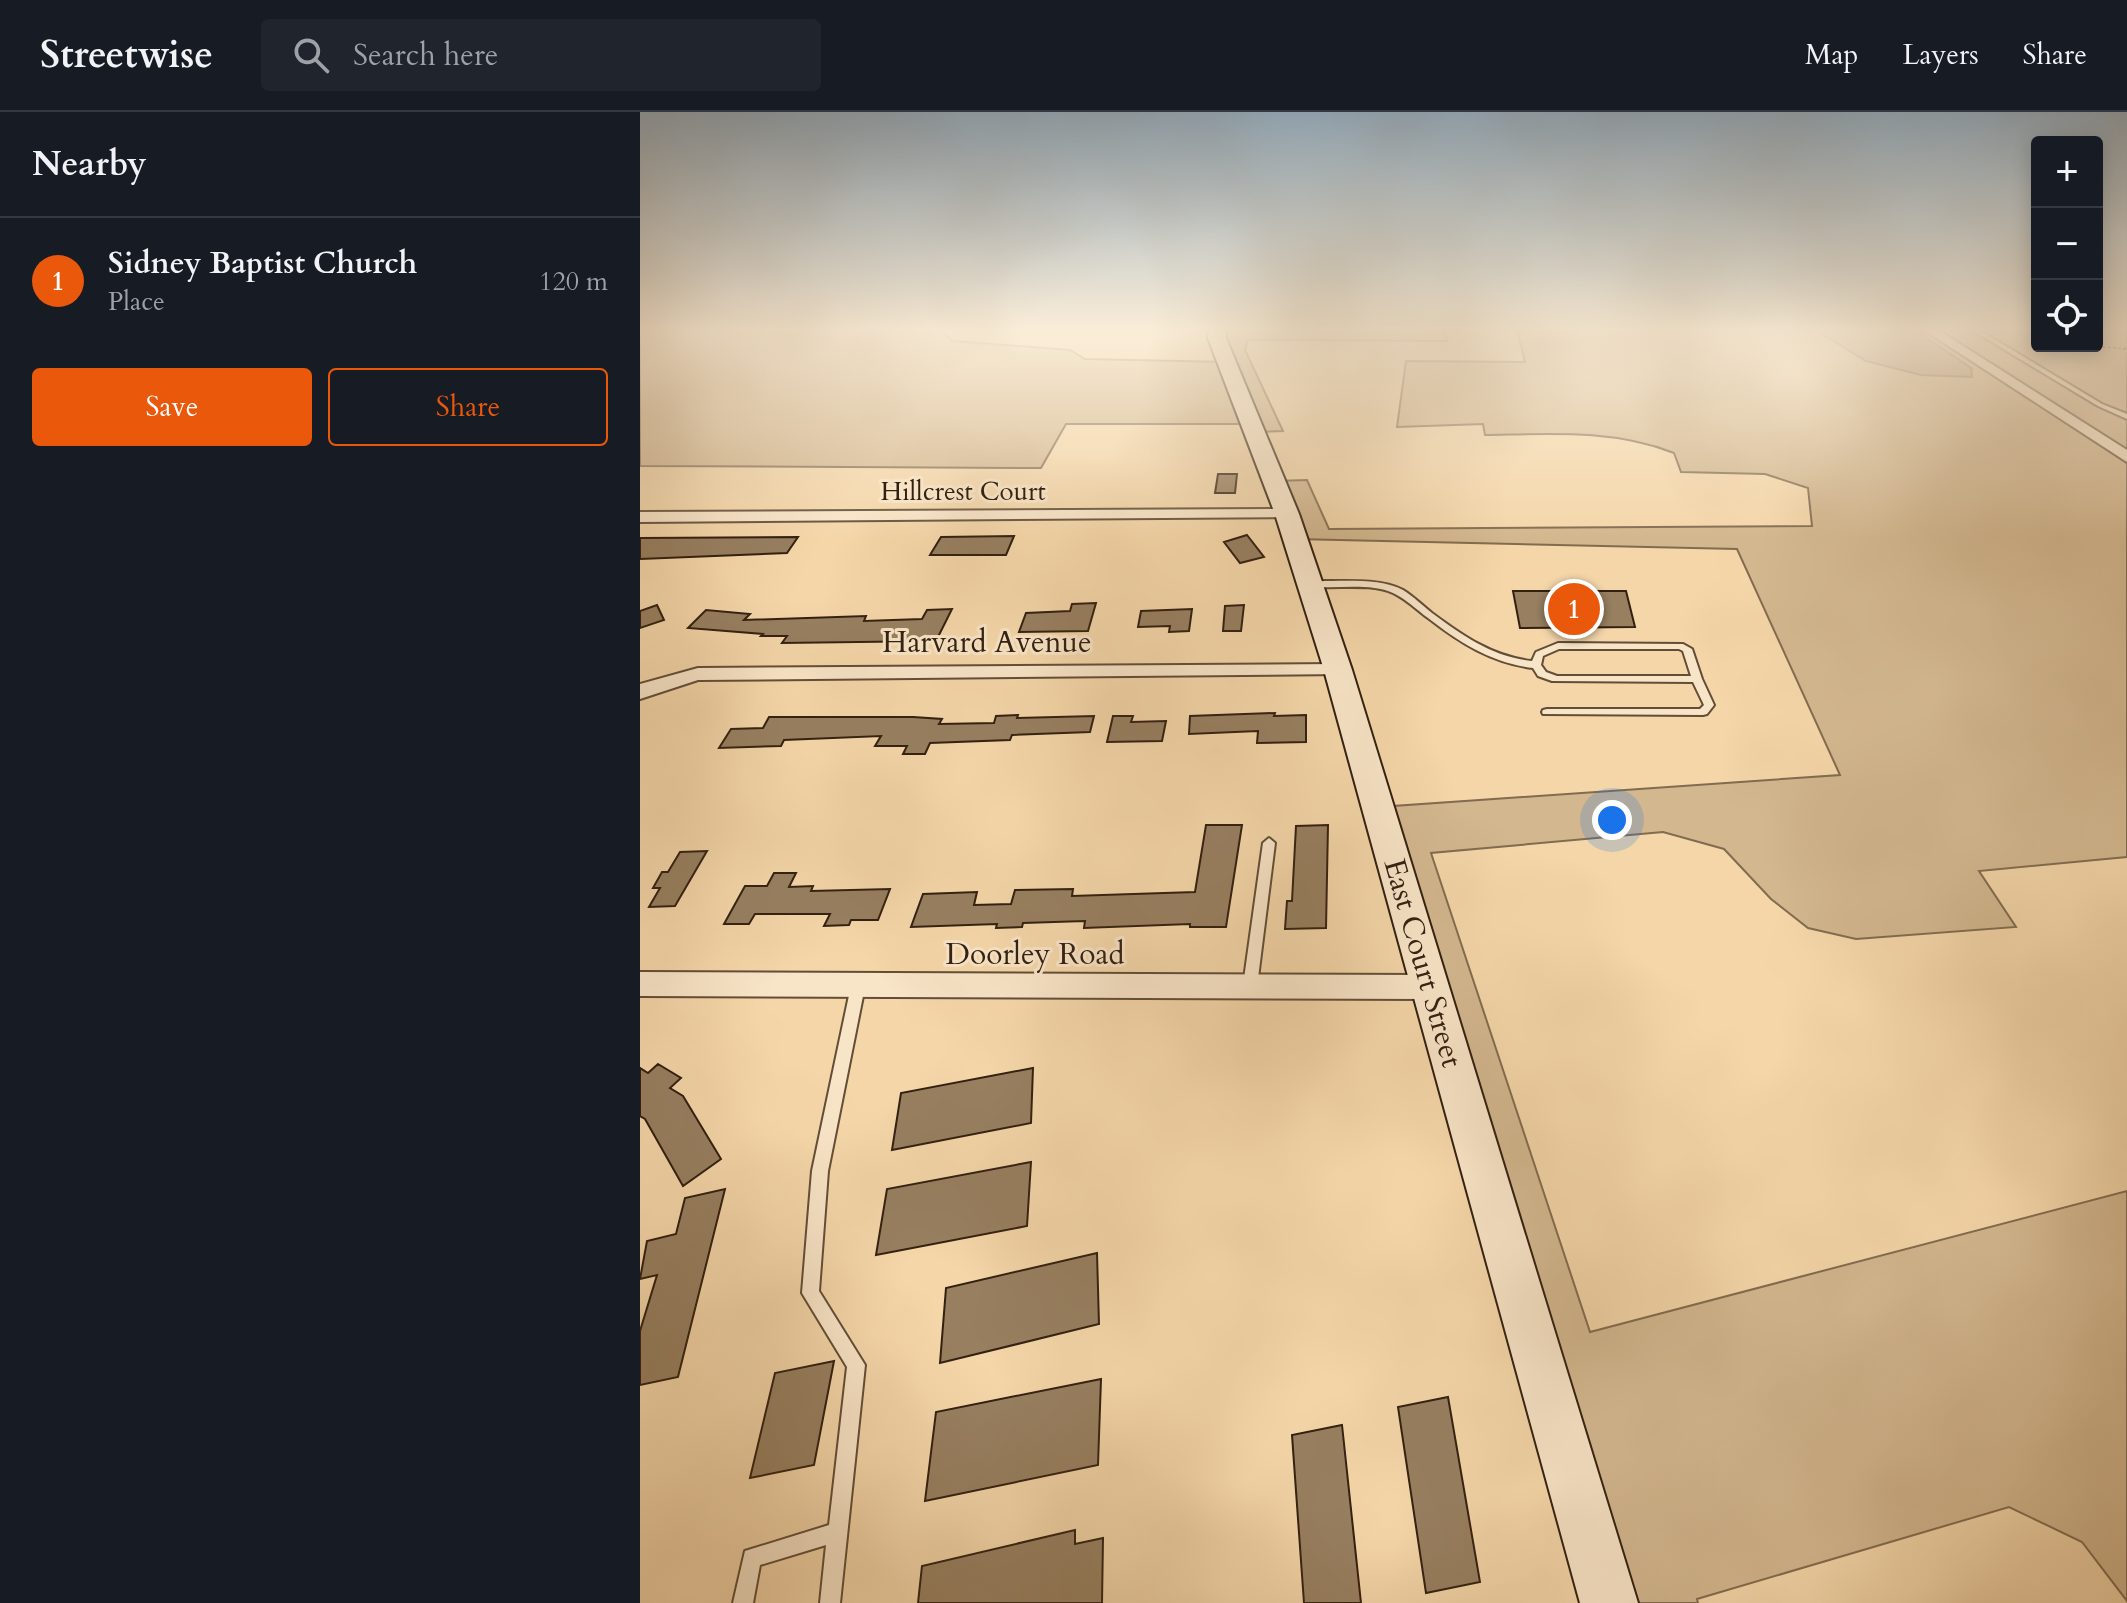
<!DOCTYPE html>
<html lang="en">
<head>
<meta charset="utf-8">
<style>
	body { margin:0; font-family:Cardo,serif; background:#20242c; color:#f1f3f6 }
	.controls { position:absolute; right:24px; top:24px; display:grid; overflow:hidden; border-radius:8px; box-shadow:0 4px 20px #0003 }
	.controls button { width:72px; height:72px; display:grid; place-items:center; padding:0; border:0; border-bottom:2px solid #363941; background:#171b24; color:#f1f3f6; font:40px sans-serif }
	.you { position:absolute; left:972px; top:708px; width:28px; height:28px; margin:-20px; border:6px solid #fff; border-radius:50%; background:#1a73e8; box-shadow:0 0 0 12px #1a73e833 }
	.badge { display:grid; place-items:center; width:52px; height:52px; border-radius:50%; background:#ea580c; color:#fff; font-size:26px; font-weight:700 }
	.pin { position:absolute; translate:-50% -50%; border:4px solid #fff; box-shadow:0 2px 8px #0006 }
	.list { margin:0; padding:0; list-style:none }
	h2 { display:flex; justify-content:space-between; align-items:center; height:104px; margin:0; padding:0 32px; font-size:34px }
	h2 small { font-size:26px; font-weight:400; color:#9ea1a6 }
	.list li { display:grid; grid-template-columns:52px 1fr auto; gap:24px; align-items:center; box-sizing:border-box; height:128px; padding:0 32px; border-top:2px solid #363941 }
	.list b { display:block; font-size:30px; white-space:nowrap }
	.list p { margin:0; font-size:26px; white-space:nowrap; color:#9ea1a6 }
	.list em { font-size:26px; font-style:normal; color:#9ea1a6 }
	.actions { display:flex; gap:16px; padding:24px 32px }
	.actions a { flex:1; padding:18px 0; border:2px solid #ea580c; border-radius:8px; text-align:center; font-size:28px; color:#ea580c }
	.actions .main { background:#ea580c; color:#fff }
	.icon { flex:none; width:44px; height:44px; fill:none; stroke:currentColor; stroke-width:2; stroke-linecap:round; stroke-linejoin:round }
	.map { position:relative; flex:none; width:1487px; height:1491px; overflow:hidden }
	header { display:flex; align-items:center; gap:48px; box-sizing:border-box; height:112px; padding:0 40px; background:#171b24; border-bottom:2px solid #363941 }
	header strong { font-size:38px }
	nav { display:flex; gap:44px; margin-inline-start:auto; font-size:28px }
	.search { width:560px; height:72px; background:#20242c; display:flex; align-items:center; gap:20px; box-sizing:border-box; padding:0 28px; border-radius:8px; color:#9ea1a6; font-size:30px }
	main { display:flex }
	aside { flex:1; background:#171b24 }
	.map>svg:first-child { display:block }
</style>
</head>
<body>
<header>
<strong>Streetwise</strong>
<div class="search"><svg class="icon" aria-label="search" viewBox="0 0 24 24"><circle cx="10" cy="10" r="6"/><path d="M15 15l6 6"/></svg>Search here</div>
<nav><a>Map</a><a>Layers</a><a>Share</a></nav>
</header>
<main>
<aside>
<h2>Nearby<small></small></h2>
<ul class="list">
<li><span class="badge">1</span><div><b>Sidney Baptist Church</b><p>Place</p></div><em>120 m</em></li>
</ul>
<div class="actions"><a class="main">Save</a><a>Share</a></div>
</aside>
<div class="map">
<svg width="1487" height="1491" viewBox="0 0 1487 1491">
	<rect width="100%" height="100%" fill="#f4d6a9"/>
	<filter id="stains"><feTurbulence type="fractalNoise" baseFrequency=".0025" numOctaves="4"/><feColorMatrix values="0 0 0 0 .2 0 0 0 0 .09 0 0 0 0 .02 0 0 0 .5 -.17"/></filter>
	<radialGradient id="worn" r=".72"><stop offset=".6" stop-color="#630" stop-opacity="0"/><stop offset="1" stop-color="#630" stop-opacity=".3"/></radialGradient>
	<!-- green -->
	<path fill="#d3b78f" stroke="#826c50" stroke-width="2" d="M0,218H301L313,229L430,238L445,247L586,250L577,226V218H804L807,229L608,228L605,238L643,319L615,320L611,312H426L401,356L0,354Z
		M877,218H1176L1226,249L1331,256L1275,218H1397V234H1457V218H1487V745L1339,759L1376,815L1216,827L1168,816L1131,787L1084,737L1023,720L791,741L950,1220L1487,1079V1489L1442,1430L1369,1395L1057,1487L1058,1491H969L739,695L1200,663L1097,437L655,427L635,369L667,368L689,417L1172,414L1168,376L1125,362L1041,360L1034,341C973,317 909,322 845,323L843,312L757,315L766,249L885,250Z"/>
	<!-- water -->
	<path fill="#b29875" stroke="#7f684d" stroke-width="2" d="M1176,218H1275L1331,256L1332,265L1281,263L1226,249Z"/>
	<!-- building -->
	<path fill="#977f60" stroke="#322011" stroke-width="2" d="M578,362H597L595,381H575Z
		M607,423L624,445L600,451L584,430Z
		M374,424L366,443H290L301,425Z
		M158,425L147,441L0,447V426Z
		M873,479H986L995,515L880,516Z
		M456,491L448,519L379,520L386,501L430,499L432,492Z
		M17,493L24,508L0,516V499Z
		M604,493L601,519H583L585,494Z
		M312,497L296,529L142,531L147,524H121L123,522L48,516L66,498L110,502L104,508L226,504L224,509L282,507L287,498Z
		M552,497L549,519L529,520L530,514L498,515L501,499Z
		M635,601L634,604L666,603V630L617,631L618,619L549,622L550,604Z
		M378,603L377,606L454,604L450,620L372,623L370,628L290,631L285,642H263L267,634H235L241,624L144,628L141,634L79,636L91,617L123,616L129,605H273L302,607L299,612L354,611L356,604Z
		M473,604H493L491,610L526,609L522,629L467,630Z
		M566,713H602L586,815H550V812L444,816L445,809L383,811L382,815L356,816L357,812L271,815L283,782L337,780L334,793L371,792L375,778L433,777L432,784L555,780Z
		M688,713L686,816L645,817L647,789H652L656,714Z
		M67,739L35,794L9,795L20,776H13L22,760H28L40,740Z
		M134,761H156L149,775L173,774L171,779L250,777L238,808H211L209,813L184,814L190,802H115L109,812H84L105,774H127Z
		M18,952L41,966L30,976L43,984L81,1047L43,1074L5,1007L0,1004V956L8,961Z
		M393,956L391,1011L252,1038L261,981Z
		M391,1050L387,1114L236,1143L247,1077Z
		M85,1077L38,1265L0,1273V1219L17,1163L0,1167L7,1129L36,1122L45,1086Z
		M457,1141L459,1212L300,1251L306,1176Z
		M194,1249L174,1353L110,1366L135,1261Z
		M461,1267L458,1353L285,1389L296,1300Z
		M808,1285L840,1470L786,1481L758,1295Z
		M702,1313L721,1491H664L652,1323Z
		M435,1418V1432L463,1426L462,1491H278L282,1454Z"/>
	<g fill="none" stroke-linecap="round" stroke-linejoin="round">
		<!-- lane casing -->
		<g stroke="#624e37" stroke-width="4">
			<path id="lane" d="M1332,218H1339L1462,292L1487,302V307L1458,294Z
				M670,469C697,470 739,465 763,478C773,484 783,494 792,501C823,524 853,545 892,549L896,540L918,531L1043,532L1052,537L1062,567L1074,593L1067,602L1063,603L903,602L902,600L903,598L907,597H1060L1064,593L1053,570L912,569L898,564L893,556C852,551 820,531 788,506C777,498 766,487 753,481C729,470 693,478 667,474V470ZM919,537H1039L1043,539L1051,564H917L906,560L901,553L903,544Z
				M629,726L635,731L617,874L615,878L610,880L605,878L603,874L623,731Z
				M218,868L223,870L225,874L188,1059L179,1179L225,1253L200,1491H180L186,1433L120,1453L113,1491H93L105,1439L189,1413L207,1255L162,1181L172,1059L211,874L213,870Z"/>
		</g>
		<!-- street casing -->
		<g stroke="#624e37" stroke-width="4">
			<path id="street" d="M1284,218H1298L1487,338V350Z
				M647,397L653,399V405L0,410V400Z
				M698,552L705,554L708,558L705,562L58,568L0,587V572L58,556Z
				M0,860L789,863L799,867L802,875L799,883L789,887L0,884Z"/>
		</g>
		<!-- secondary casing -->
		<g stroke="#322011" stroke-width="4">
			<path id="secondary" d="M569,218H586V226L659,402L712,558L998,1491H940L684,558L635,402L568,226Z"/>
		</g>
		<!-- path -->
		<path stroke="#322011" stroke-width="2" stroke-dasharray="3 2" stroke-linecap="butt" d="M1453,234L1487,237"/>
		<!-- lane -->
		<use href="#lane" fill="#f8e4c7" fill-rule="evenodd"/>
		<!-- street -->
		<use href="#street" fill="#f8e4c7" fill-rule="evenodd"/>
		<!-- secondary -->
		<use href="#secondary" fill="#f8e4c7" fill-rule="evenodd"/>
	</g>
	<!-- sky -->
	<linearGradient id="sky" x2="0" y2="1"><stop stop-color="#92a9ba"/><stop offset="0.51" stop-color="#faedd8"/><stop offset="1" stop-color="#faedd8" stop-opacity="0"/></linearGradient>
	<rect width="1487" height="426" fill="url(#sky)"/>
	<g text-anchor="middle" dominant-baseline="central" stroke-width="6" stroke-linejoin="round" paint-order="stroke">
		<!-- far-street labels -->
		<g font-size="26" fill="#322011" stroke="#f8e4c7">
			<text x="323" y="379">Hillcrest Court</text>
		</g>
		<!-- street labels -->
		<g font-size="30" fill="#322011" stroke="#f8e4c7">
			<text x="347" y="530">Harvard Avenue</text>
			<text x="395" y="842">Doorley Road</text>
			<text transform="translate(783 851) rotate(74)">East Court Street</text>
		</g>
	</g>
	<rect width="100%" height="100%" filter="url(#stains)"/>
	<rect width="100%" height="100%" fill="url(#worn)"/>
</svg>
<div class="controls">
<button>+</button>
<button>−</button>
<button><svg class="icon" aria-label="locate" viewBox="0 0 24 24"><circle cx="12" cy="12" r="6"/><path d="M12 2v4M12 18v4M2 12h4M18 12h4"/></svg></button>
</div>
<div class="you"></div>
<div class="pin badge" style="left:934px;top:497px">1</div>
</div>
</main>
</body>
</html>
